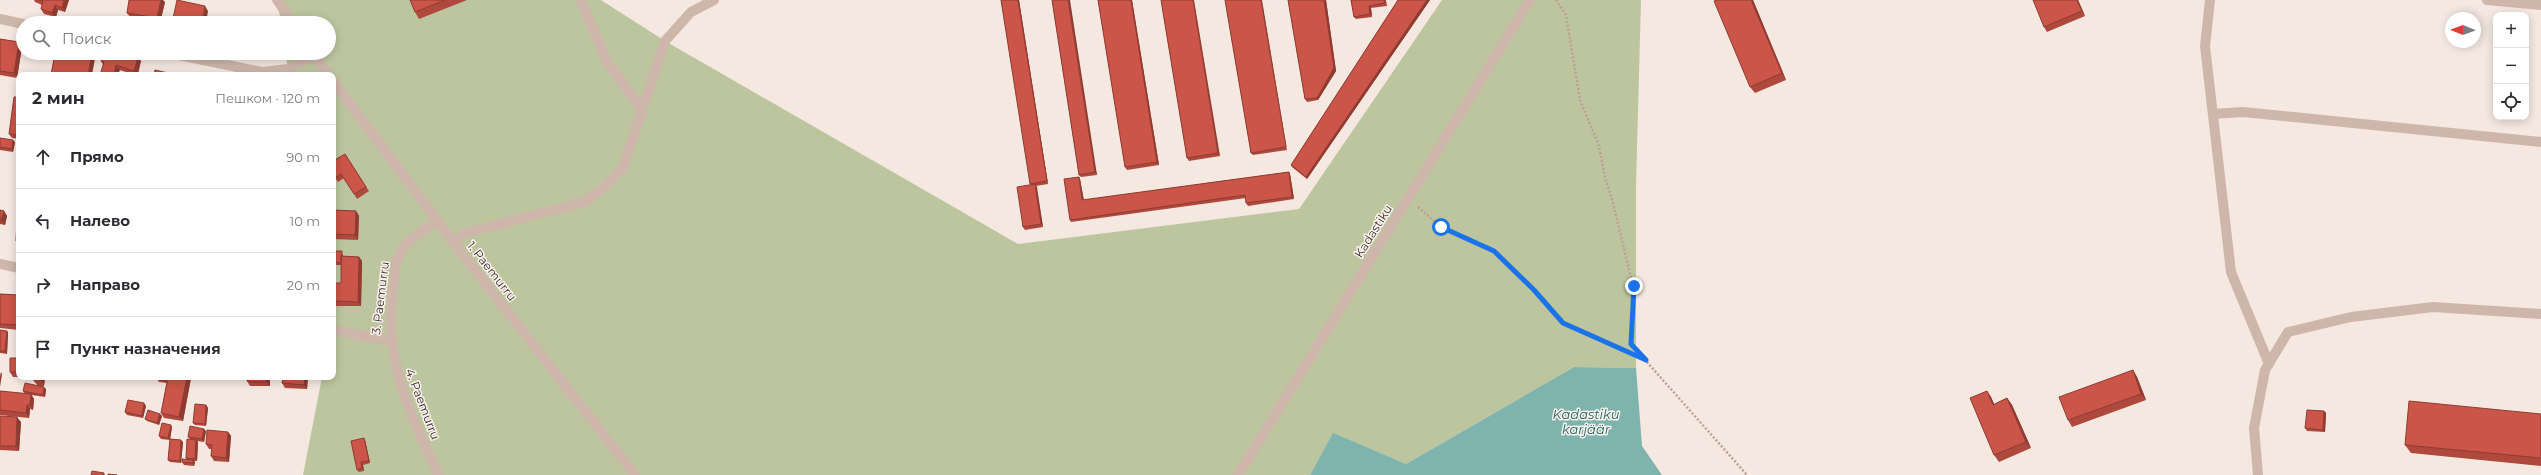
<!DOCTYPE html>
<html lang="ru">
<head>
<meta charset="utf-8">
<style>
	body { margin:0; font-family:Montserrat,sans-serif; background:#f7f7f7; color:#2b2b33 }
	.controls { position:absolute; right:12px; top:12px; display:grid; overflow:hidden; border-radius:8px; box-shadow:0 2px 10px #0003 }
	.controls button { width:36px; height:36px; display:grid; place-items:center; padding:0; border:0; border-bottom:1px solid #e1e1e2; background:#fff; color:#2b2b33; font:20px sans-serif }
	.compass { position:absolute; left:2445px; top:12px; width:36px; height:36px; border-radius:50%; background:#fff; box-shadow:0 2px 10px #0003; rotate:271deg }
	.stop { position:absolute; width:12px; height:12px; margin:-9px; border:3px solid #1a73e8; border-radius:50%; background:#fff }
	.stop.end { background:#1a73e8; border-color:#fff; box-shadow:0 1px 4px #0008 }
	.list { margin:0; padding:0; list-style:none }
	h2 { display:flex; justify-content:space-between; align-items:center; height:52px; margin:0; padding:0 16px; font-size:17px }
	h2 small { font-size:13px; font-weight:400; color:#7c7c81 }
	.list li { display:grid; grid-template-columns:26px 1fr auto; gap:12px; align-items:center; box-sizing:border-box; height:64px; padding:0 16px; border-top:1px solid #e1e1e2 }
	.list b { display:block; font-size:15px; white-space:nowrap }
	.list em { font-size:13px; font-style:normal; color:#7c7c81 }
	.icon { flex:none; width:22px; height:22px; fill:none; stroke:currentColor; stroke-width:2; stroke-linecap:round; stroke-linejoin:round }
	.map { position:relative; flex:none; width:2541px; height:475px; overflow:hidden }
	.search { position:absolute; background:#fff; box-shadow:0 2px 10px #0003; left:16px; top:16px; width:320px; height:44px; display:flex; align-items:center; gap:10px; box-sizing:border-box; padding:0 14px; border-radius:22px; color:#7c7c81; font-size:15px }
	.panel { position:absolute; background:#fff; box-shadow:0 2px 10px #0003; left:16px; top:72px; width:320px; height:308px; border-radius:8px }
	.map>svg:first-child { display:block }
</style>
</head>
<body>
<div class="map">
<svg width="2541" height="475" viewBox="0 0 2541 475">
	<rect width="100%" height="100%" fill="#f4e8e1"/>
	<!-- green -->
	<path fill="#bdc59f" d="M277,0H601L665,41L1018,244L1299,209L1442,0H1641L1636,185V368L1574,367L1406,464L1333,434L1310,475H303L322,377H333V75H289L285,53H329V23H281Z"/>
	<!-- water -->
	<path fill="#7eb3ae" d="M1574,367L1636,368L1642,446L1662,475H1310L1333,433L1406,464Z"/>
	<g fill="none" stroke-linecap="round" stroke-linejoin="round">
		<!-- path -->
		<path stroke="#baa095" stroke-width="2.5" stroke-dasharray="2 2" stroke-linecap="butt" d="M1556,0L1566,15L1580,100L1599,146L1605,178L1612,199L1633,286L1631,344L1747,475
			M1418,207L1441,227L1494,251L1534,290L1563,323L1644,359"/>
		<!-- minor -->
		<path stroke="#ceb6ab" stroke-width="10" d="M277,0L293,23
			M581,0L607,62L643,111
			M2210,0L2205,46L2231,272L2269,364
			M2487,0L2541,5
			M0,19L23,24
			M169,53L262,72L288,69L314,55
			M312,53L329,75
			M333,81L454,243L635,475
			M2213,114L2243,112L2541,142
			M437,221C424,230 406,240 399,255C395,263 395,274 394,282C381,355 409,412 439,475
			M454,243L465,233L584,202L605,187L623,167L665,41L691,12L714,0
			M0,264L19,268
			M333,330L390,341
			M1238,475L1530,0
			M2258,475L2254,428L2265,370L2288,332L2351,317L2433,307L2541,314"/>
	</g>
	<!-- wall -->
	<path fill="#af493e" d="M34,0H69L65,12L58,10L56,17L44,14L41,9L42,5L35,2Z
		M410,0H467L419,19L415,12Z
		M1001,0H1019L1048,184L1036,186L1043,227L1025,230L1023,227L1031,185Z
		M1052,0L1097,175L1081,177L1079,175Z
		M1098,0H1132L1159,165L1127,170L1125,167Z
		M1161,0L1220,156L1189,161L1187,158Z
		M1225,0L1287,150L1253,155L1251,153Z
		M1288,0H1326L1336,71L1318,100L1307,102L1305,99Z
		M1351,0H1386L1387,6L1371,8L1372,17L1356,19L1354,17Z
		M1398,0H1430L1307,179L1292,167L1291,165Z
		M1753,0L1786,80L1755,93L1750,87Z
		M2078,0L2085,16L2047,32L2044,27Z
		M165,2L160,23L130,17L127,13Z
		M0,39L19,42L22,47L17,78L0,75Z
		M257,53H271L266,60Z
		M101,61H141L138,75H136L103,65Z
		M19,97V139L12,138L9,134Z
		M0,138L15,142L13,152L0,150Z
		M345,154L369,191L357,199L344,178L338,182L333,175Z
		M1289,172L1290,174L1294,199L1248,206L1246,203V198L1071,222L1070,220L1079,177L1080,179L1084,200Z
		M19,198V245L16,241Z
		M0,210L4,211L7,216L5,225L0,224Z
		M333,210L356,211L359,216L358,240L333,239Z
		M333,251L343,254V256L359,257L362,261L361,306H333V283H341V265H333Z
		M0,294L19,295V330L0,328Z
		M0,330L7,331L8,333L7,354L0,353Z
		M19,358V377H13L10,372Z
		M2133,370L2137,377L2146,400L2072,427L2068,420Z
		M29,377H45L44,386H38L34,381L35,377Z
		M270,377V386H250L247,381Z
		M283,377H308L307,389L285,388L282,383Z
		M191,378L183,421L164,418L161,413L167,383L159,382L157,379Z
		M46,389L45,397L31,395L34,399L33,410L30,409L29,418L0,415V391L25,394L23,391Z
		M1987,391L1991,397L1994,404L2007,398L2012,405L2031,448L1999,462L1994,455Z
		M206,405L208,408L206,426L195,425L193,423Z
		M146,406L143,418L127,415L125,412Z
		M2324,411L2326,413L2325,432L2307,431L2305,428Z
		M160,414L162,416L159,425L147,421L145,419Z
		M2541,414V466L2411,453L2405,445Z
		M0,416L21,422L19,451L0,450Z
		M172,427L170,439L183,442L181,463L170,462L168,460L170,440L161,439L159,436Z
		M206,431L204,442L197,441L198,442L197,461H194L195,462L194,466L184,465L182,462L186,459V458L190,439L188,437Z
		M228,432L231,436L229,462L214,461L211,456L212,449H209L206,444Z
		M365,440L370,463L363,465L364,471L359,472L357,470Z"/>
	<!-- shaded-wall -->
	<path fill="#8e3c32" d="M64,0H69L65,12L62,8Z
		M161,0H163L165,2L160,23L157,18Z
		M1018,0H1019L1048,184L1047,181Z
		M1068,0H1070L1097,175L1095,172Z
		M1131,0H1132L1159,165L1157,162Z
		M1193,0H1194L1220,156L1218,153Z
		M1261,0H1262L1287,150L1286,147Z
		M1324,0H1326L1336,71L1318,100L1317,98Z
		M1427,0H1430L1307,179L1306,177Z
		M1751,0H1753L1786,80L1782,73Z
		M2077,0H2078L2085,16L2082,11Z
		M55,5L58,10L56,17L52,13Z
		M205,6L208,11L206,23H202Z
		M1369,6L1371,8L1372,17L1370,14Z
		M19,42L22,47L17,78L14,73Z
		M92,53H96L92,75H88Z
		M268,53H271L266,60L264,58Z
		M138,57L141,61L137,75L134,71Z
		M116,65L120,70L118,75H114Z
		M13,140L15,142L13,152L12,149Z
		M1289,172L1290,174L1294,199L1292,197Z
		M1079,177L1080,179L1084,203L1082,200Z
		M1035,184L1037,187L1043,227L1041,224Z
		M4,211L7,216L5,225L1,221Z
		M356,211L359,216L358,240L355,235Z
		M359,257L362,261L361,306L358,302Z
		M7,331L8,333L7,354L5,351Z
		M2133,370L2137,377L2146,400L2141,394Z
		M1,372L2,374L0,387V376Z
		M41,377H45L44,386L41,381Z
		M187,377H190L191,378L183,421L179,417Z
		M266,377H270V386L266,382Z
		M305,377H308L307,389L304,385Z
		M44,387L46,389L45,397L43,395Z
		M1987,391L1991,397L1997,411L1993,405Z
		M31,394L34,399L33,410L30,405Z
		M2007,398L2012,405L2031,448L2026,442Z
		M144,403L146,406L143,418L142,416Z
		M27,405L30,409L29,418L26,413Z
		M206,405L208,408L206,426L205,424Z
		M2324,411L2326,413L2325,432L2323,430Z
		M160,414L162,416L159,425L157,423Z
		M17,417L21,422L19,451L16,446Z
		M171,425L172,427L170,440L168,438Z
		M204,429L206,431L204,442L202,439Z
		M228,432L231,436L229,462L226,458Z
		M364,438L365,440L370,463L369,461Z
		M181,440L183,442L181,463L180,461Z
		M196,440L198,442L197,461L195,459Z
		M193,460L195,462L194,466L193,463Z
		M361,462L363,465L364,471L362,468Z"/>
	<!-- building -->
	<path fill="#cb5548" stroke="#8e3c32" d="M39,0H64L62,8L55,5L52,13L41,9L43,1Z
		M129,0H161L157,18L127,13Z
		M177,0L205,6L202,23H172Z
		M410,0H445L415,12Z
		M1001,0H1018L1047,181L1030,184Z
		M1052,0H1068L1095,172L1079,175Z
		M1098,0H1131L1157,162L1125,167Z
		M1161,0H1193L1218,153L1187,158Z
		M1225,0H1261L1286,147L1251,153Z
		M1288,0H1324L1334,68L1317,98L1305,99Z
		M1351,0H1384L1385,3L1369,6L1370,14L1354,17Z
		M1398,0H1427L1306,177L1291,165Z
		M1716,0H1751L1782,73L1750,87L1714,1Z
		M2033,0H2077L2082,11L2044,27Z
		M0,39L19,42L14,73L0,71Z
		M55,53H92L88,75H51Z
		M103,53H125L138,57L134,71L116,65L114,75H100L104,62L101,61Z
		M257,53H268L264,58Z
		M155,70L177,75H154Z
		M14,97H19V135L9,134Z
		M0,138L13,140L12,149L0,147Z
		M345,154L366,187L354,194L341,174L335,178L333,175V161Z
		M18,163H19V179H18Z
		M1289,172L1292,197L1246,203L1245,195L1070,220L1064,179L1079,177L1082,200Z
		M1035,184L1041,224L1023,227L1017,187Z
		M18,198H19V241H16Z
		M0,210L4,211L1,221L0,220Z
		M333,210L356,211L355,235L333,234Z
		M333,251H342L341,263L333,262Z
		M341,256L359,257L358,302L333,301V283H341Z
		M0,294L19,295V325L0,324Z
		M0,330L7,331L5,351H0Z
		M10,358H19V372H10Z
		M2133,370L2141,394L2068,420L2059,397Z
		M35,377H41V381H34Z
		M158,377H168L167,381L157,379Z
		M168,377H187L179,417L161,413Z
		M247,377H266V382L247,381Z
		M283,377H305L304,385L282,383Z
		M25,383L44,387L43,395L23,391Z
		M0,391L31,394L30,405H27L26,413L0,410Z
		M1987,391L1993,405L2007,398L2026,442L1994,455L1970,398Z
		M128,400L144,403L142,416L125,412Z
		M2409,401L2541,414V458L2405,445Z
		M195,404L206,405L205,424L193,423Z
		M148,410L160,414L157,423L145,419Z
		M2307,410L2324,411L2323,430L2305,428Z
		M0,416L17,417L16,446H0Z
		M162,423L171,425L168,438L159,436Z
		M190,426L204,429L202,439L188,437Z
		M207,430L228,432L226,458L211,456L212,445L206,444Z
		M364,438L369,461L361,462L362,468L357,470L351,441Z
		M170,439L181,440L180,461L168,460Z
		M187,439L196,440L195,459L186,458Z
		M182,459L193,460V463L182,462Z
		M92,471L104,473V475H91Z
		M108,474L117,475H108Z"/>
	<g fill="none" stroke-linecap="round" stroke-linejoin="round">
		<!-- route -->
		<path stroke="#1a73e8" stroke-width="5" d="M1441,227L1494,251L1534,290L1563,323L1646,360L1631,344L1634,286"/>
	</g>
	<g text-anchor="middle" dominant-baseline="central" stroke-width="3" stroke-linejoin="round" paint-order="stroke">
		<!-- street labels -->
		<g font-size="12" fill="#3b2e2b" stroke="#fbf3ee">
			<text transform="translate(1373 231) rotate(-58)">Kadastiku</text>
			<text transform="translate(492 271) rotate(52)">1. Paemurru</text>
			<text transform="translate(380 298) rotate(-83)">3. Paemurru</text>
			<text transform="translate(423 404) rotate(69)">4. Paemurru</text>
		</g>
		<!-- water labels -->
		<g font-size="13" font-style="italic" fill="#1e5f5b" stroke="#fbf3ee">
			<text x="1586" y="414">Kadastiku<tspan x="1586" dy="15">karjäär</tspan></text>
		</g>
	</g>
</svg>
<div class="controls">
<button>+</button>
<button>−</button>
<button><svg class="icon" aria-label="locate" viewBox="0 0 24 24"><circle cx="12" cy="12" r="6"/><path d="M12 2v4M12 18v4M2 12h4M18 12h4"/></svg></button>
</div>
<svg class="compass" viewBox="-18 -18 36 36"><path d="M0-13l5 13h-10z" fill="#e53935"/><path d="M0 13l5-13h-10z" fill="#7c7c81"/></svg>
<div class="stop" style="left:1441px;top:227px"></div>
<div class="stop end" style="left:1634px;top:286px"></div>
<div class="search"><svg class="icon" aria-label="search" viewBox="0 0 24 24"><circle cx="10" cy="10" r="6"/><path d="M15 15l6 6"/></svg>Поиск</div>
<section class="panel">
<h2>2 мин<small>Пешком · 120 m</small></h2>
<ul class="list">
<li><svg class="icon" aria-label="ahead" viewBox="0 0 24 24"><path d="M12 20V5M6 11l6-6 6 6"/></svg><div><b>Прямо</b></div><em>90 m</em></li>
<li><svg class="icon" aria-label="left" viewBox="0 0 24 24"><path d="M17 20v-9H6M10 6l-5 5 5 5"/></svg><div><b>Налево</b></div><em>10 m</em></li>
<li><svg class="icon" aria-label="right" viewBox="0 0 24 24"><path d="M7 20v-9h11M14 6l5 5-5 5"/></svg><div><b>Направо</b></div><em>20 m</em></li>
<li><svg class="icon" aria-label="arrive" viewBox="0 0 24 24"><path d="M6 21V4h12l-3 4 3 4H6"/></svg><div><b>Пункт назначения</b></div></li>
</ul>
</section>
</div>
</body>
</html>
